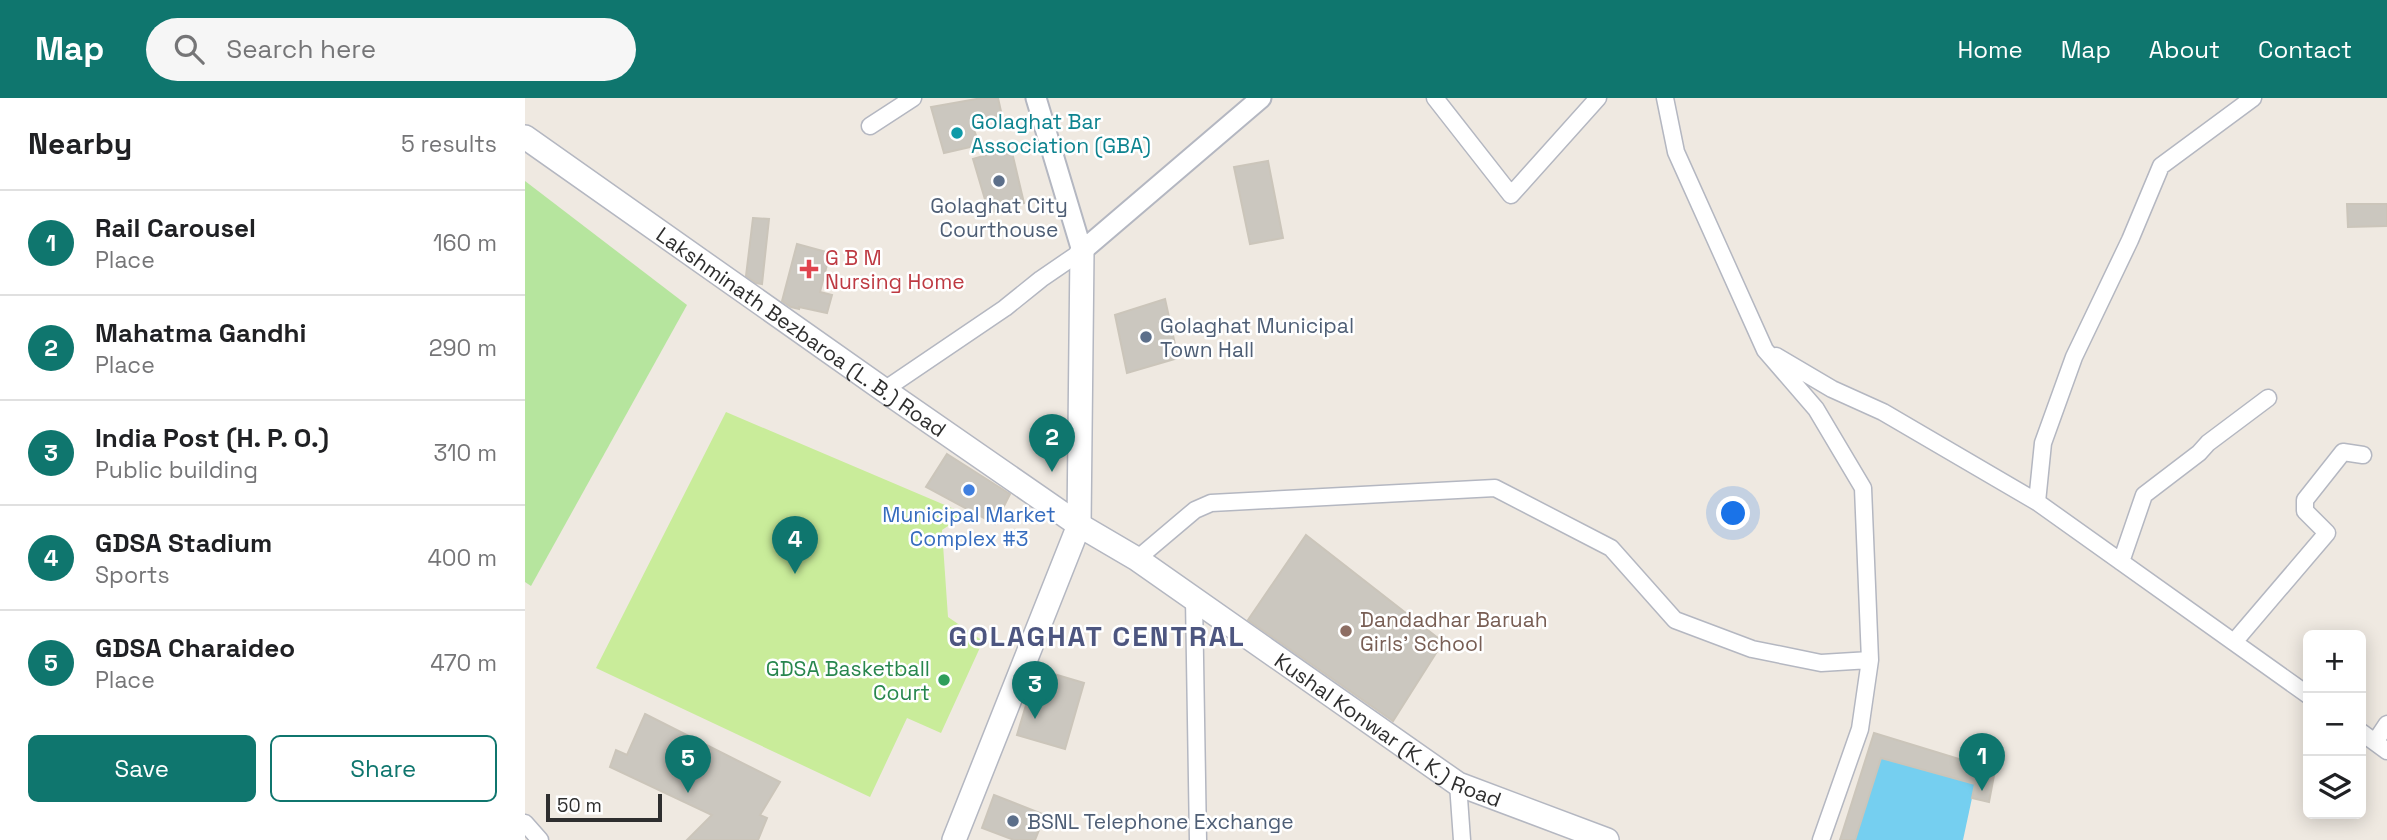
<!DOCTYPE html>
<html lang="en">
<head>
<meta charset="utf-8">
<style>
	body { margin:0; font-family:"Space Grotesk",sans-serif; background:#f6f6f6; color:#202124 }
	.controls { position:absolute; right:21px; bottom:21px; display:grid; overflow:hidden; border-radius:10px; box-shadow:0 4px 18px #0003 }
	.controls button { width:63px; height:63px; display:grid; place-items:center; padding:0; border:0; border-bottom:2px solid #e0e0e0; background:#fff; color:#202124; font:35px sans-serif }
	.scale { position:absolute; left:21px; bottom:18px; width:116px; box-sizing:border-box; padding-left:7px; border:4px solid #2e2e2e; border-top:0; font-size:19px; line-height:24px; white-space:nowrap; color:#2e2e2e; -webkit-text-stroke:5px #fff; paint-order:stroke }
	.you { position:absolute; left:1209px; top:416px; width:24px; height:24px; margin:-18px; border:5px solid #fff; border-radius:50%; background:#1a73e8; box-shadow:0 0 0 10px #1a73e833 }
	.badge { display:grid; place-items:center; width:46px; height:46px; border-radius:50%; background:#0f766e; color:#fff; font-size:23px; font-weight:700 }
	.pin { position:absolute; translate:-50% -58px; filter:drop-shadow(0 2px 4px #0008) }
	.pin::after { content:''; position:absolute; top:37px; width:24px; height:21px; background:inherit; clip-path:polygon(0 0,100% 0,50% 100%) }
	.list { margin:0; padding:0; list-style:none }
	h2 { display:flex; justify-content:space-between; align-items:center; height:91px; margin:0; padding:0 28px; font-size:30px }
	h2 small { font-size:23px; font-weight:400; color:#757577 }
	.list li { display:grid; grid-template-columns:46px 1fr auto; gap:21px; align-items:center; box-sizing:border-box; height:105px; padding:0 28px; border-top:2px solid #e0e0e0 }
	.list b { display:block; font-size:26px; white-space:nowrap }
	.list p { margin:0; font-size:23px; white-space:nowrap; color:#757577 }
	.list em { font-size:23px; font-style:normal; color:#757577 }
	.actions { display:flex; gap:14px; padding:21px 28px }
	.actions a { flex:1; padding:16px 0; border:2px solid #0f766e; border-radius:10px; text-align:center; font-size:24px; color:#0f766e }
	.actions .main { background:#0f766e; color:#fff }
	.icon { flex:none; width:38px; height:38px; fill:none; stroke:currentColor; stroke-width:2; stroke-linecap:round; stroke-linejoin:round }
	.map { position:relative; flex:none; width:1862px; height:742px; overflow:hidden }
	header { display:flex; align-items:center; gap:42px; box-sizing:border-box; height:98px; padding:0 35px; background:#0f766e; color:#fff }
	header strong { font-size:33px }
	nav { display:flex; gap:38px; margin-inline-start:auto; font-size:24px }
	.search { width:490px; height:63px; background:#f6f6f6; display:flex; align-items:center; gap:18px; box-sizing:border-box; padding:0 24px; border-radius:38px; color:#757577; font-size:26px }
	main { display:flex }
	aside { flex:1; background:#fff }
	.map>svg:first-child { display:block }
</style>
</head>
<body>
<header>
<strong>Map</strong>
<div class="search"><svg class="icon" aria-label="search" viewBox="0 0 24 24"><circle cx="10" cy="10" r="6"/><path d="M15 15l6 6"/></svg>Search here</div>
<nav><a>Home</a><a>Map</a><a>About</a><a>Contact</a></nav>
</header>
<main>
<aside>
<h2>Nearby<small>5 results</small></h2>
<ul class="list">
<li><span class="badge">1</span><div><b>Rail Carousel</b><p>Place</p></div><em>160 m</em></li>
<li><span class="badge">2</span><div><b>Mahatma Gandhi</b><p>Place</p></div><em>290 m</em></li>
<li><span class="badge">3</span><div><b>India Post (H. P. O.)</b><p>Public building</p></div><em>310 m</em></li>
<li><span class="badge">4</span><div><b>GDSA Stadium</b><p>Sports</p></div><em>400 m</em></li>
<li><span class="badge">5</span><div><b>GDSA Charaideo</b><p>Place</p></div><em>470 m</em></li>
</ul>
<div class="actions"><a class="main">Save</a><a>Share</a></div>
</aside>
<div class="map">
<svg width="1862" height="742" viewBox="0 0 1862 742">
	<rect width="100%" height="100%" fill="#efe9e1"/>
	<!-- green -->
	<path fill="#b6e59e" d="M0,83L162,207L6,488L0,484Z"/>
	<!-- pitch -->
	<path fill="#c9ec9a" d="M201,314L441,416L417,432L423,519L458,543L416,635L382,620L345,699L71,570Z"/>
	<!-- water -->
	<path fill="#75cff0" d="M1356,660L1450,686L1438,742H1330Z"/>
	<!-- building -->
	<path fill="#cbc7bf" stroke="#cbc5ba" stroke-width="2" d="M457,0H473L477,18L446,22L454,47L419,55L406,9Z
		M486,50L499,105L464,115L448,61Z
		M743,63L758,140L725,146L709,69Z
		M1822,106H1862V128L1823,129Z
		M228,120L244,121L237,186L231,185L221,178Z
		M272,146L305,155L295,194L307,197L302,215L274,209V211L266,209L257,203Z
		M640,201L653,260L602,275L590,217Z
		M422,356L485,396L470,426L401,389Z
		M781,437L918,544L868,623L723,522Z
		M512,571L559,585L540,651L492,637Z
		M120,616L255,684L235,717L242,720L233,742H162L187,717L85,669L91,652L102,657Z
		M1349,635L1470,672L1464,704L1447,700L1450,686L1356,660L1330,742H1315Z
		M469,697L520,717L510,742H489L457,730Z"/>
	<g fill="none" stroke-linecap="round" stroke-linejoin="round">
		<!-- minor casing -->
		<g stroke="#b4b7c1" stroke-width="19">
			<path id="minor" d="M910,0L986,97L1073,0
				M1140,0L1151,54L1240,252L1291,311L1338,390L1345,562L1335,631L1296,742
				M345,28L388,0
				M1251,258L1307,291L1358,314L1512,404L1783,597
				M359,292L480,210L516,181L557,153
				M1512,404L1518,345L1549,259L1605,142L1636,68L1728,0
				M612,461L670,412L686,405L970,390L1086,450L1150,522L1227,551L1296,565L1345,562
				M1596,464L1619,397L1674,355L1683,345L1743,300
				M669,501L673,742
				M1709,544L1802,435L1780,413V402L1818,354L1838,357
				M1836,634L1862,653
				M1850,644L1862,626
				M933,686L937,742
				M0,725L15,742"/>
		</g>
		<!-- tertiary casing -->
		<g stroke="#b4b7c1" stroke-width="23">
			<path id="tertiary" d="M511,0L557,153L736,0"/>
		</g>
		<!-- secondary casing -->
		<g stroke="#b4b7c1" stroke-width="26">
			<g id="secondary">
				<path id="s1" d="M0,39L359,292L554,427L612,461L933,686L1082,742"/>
				<path d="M429,742L554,427L557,153"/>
			</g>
		</g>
		<!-- minor -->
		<use href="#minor" stroke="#fff" stroke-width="16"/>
		<!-- tertiary -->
		<use href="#tertiary" stroke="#fff" stroke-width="19"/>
		<!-- secondary -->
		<use href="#secondary" stroke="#fff" stroke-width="23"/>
	</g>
	<!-- markers -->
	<circle fill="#0f9aa8" stroke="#fff" stroke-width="2.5" cx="432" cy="35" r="7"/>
	<g fill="#5c6f8a" stroke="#fff" stroke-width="2.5">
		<circle cx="474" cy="83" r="7"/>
		<circle cx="621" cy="239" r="7"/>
		<circle cx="488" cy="723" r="7"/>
	</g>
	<path fill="#e0444e" stroke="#fff" stroke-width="2.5" d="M280.5 160.5h7v7h7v7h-7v7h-7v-7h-7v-7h7z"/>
	<circle fill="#3f7fe0" stroke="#fff" stroke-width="2.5" cx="444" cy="392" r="7"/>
	<circle fill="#8d6e63" stroke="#fff" stroke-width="2.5" cx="821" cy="533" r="7"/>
	<circle fill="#2e9e5b" stroke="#fff" stroke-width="2.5" cx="419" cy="582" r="7"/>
	<g text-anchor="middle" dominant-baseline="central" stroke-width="5" stroke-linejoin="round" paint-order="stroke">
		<!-- culture labels -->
		<g font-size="21" fill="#0d838f" stroke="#fff" text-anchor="start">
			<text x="446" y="23">Golaghat Bar<tspan x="446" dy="24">Association (GBA)</tspan></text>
		</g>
		<!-- service labels -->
		<g font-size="21" fill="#4e5e75" stroke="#fff" text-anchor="start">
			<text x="474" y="107" text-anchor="middle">Golaghat City<tspan x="474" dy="24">Courthouse</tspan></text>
			<text x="635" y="227">Golaghat Municipal<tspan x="635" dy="24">Town Hall</tspan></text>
			<text x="502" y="723">BSNL Telephone Exchange</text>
		</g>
		<!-- health labels -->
		<g font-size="21" fill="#be3a42" stroke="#fff" text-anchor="start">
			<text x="300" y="159">G B M<tspan x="300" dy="24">Nursing Home</tspan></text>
		</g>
		<!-- street labels -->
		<g font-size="21" fill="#2e2e2e" stroke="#fff">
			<text stroke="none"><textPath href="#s1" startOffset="338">Lakshminath Bezbaroa (L. B.) Road</textPath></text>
			<text stroke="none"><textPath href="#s1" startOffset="1048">Kushal Konwar (K. K.) Road</textPath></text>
		</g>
		<!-- shop labels -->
		<g font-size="21" fill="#366cbe" stroke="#fff">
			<text x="444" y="416">Municipal Market<tspan x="444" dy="24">Complex #3</tspan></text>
		</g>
		<!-- education labels -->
		<g font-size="21" fill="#785e54" stroke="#fff" text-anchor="start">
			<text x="835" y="521">Dandadhar Baruah<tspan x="835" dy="24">Girls' School</tspan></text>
		</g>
		<!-- leisure labels -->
		<g font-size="21" fill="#27864d" stroke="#fff" text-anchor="end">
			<text x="405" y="570">GDSA Basketball<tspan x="405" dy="24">Court</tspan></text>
		</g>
		<!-- district labels -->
		<g font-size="28" font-weight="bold" letter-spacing="2" fill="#4d5680" stroke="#fff">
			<text x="572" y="538">GOLAGHAT CENTRAL</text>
		</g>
	</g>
</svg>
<div class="controls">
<button>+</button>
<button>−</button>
<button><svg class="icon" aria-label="layers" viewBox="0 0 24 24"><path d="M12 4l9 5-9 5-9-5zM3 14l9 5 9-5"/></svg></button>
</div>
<div class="scale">50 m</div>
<div class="you"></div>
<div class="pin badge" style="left:1457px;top:693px">1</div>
<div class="pin badge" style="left:527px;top:374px">2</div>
<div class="pin badge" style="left:510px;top:621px">3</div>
<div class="pin badge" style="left:270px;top:476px">4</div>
<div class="pin badge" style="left:163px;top:695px">5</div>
</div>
</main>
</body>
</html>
